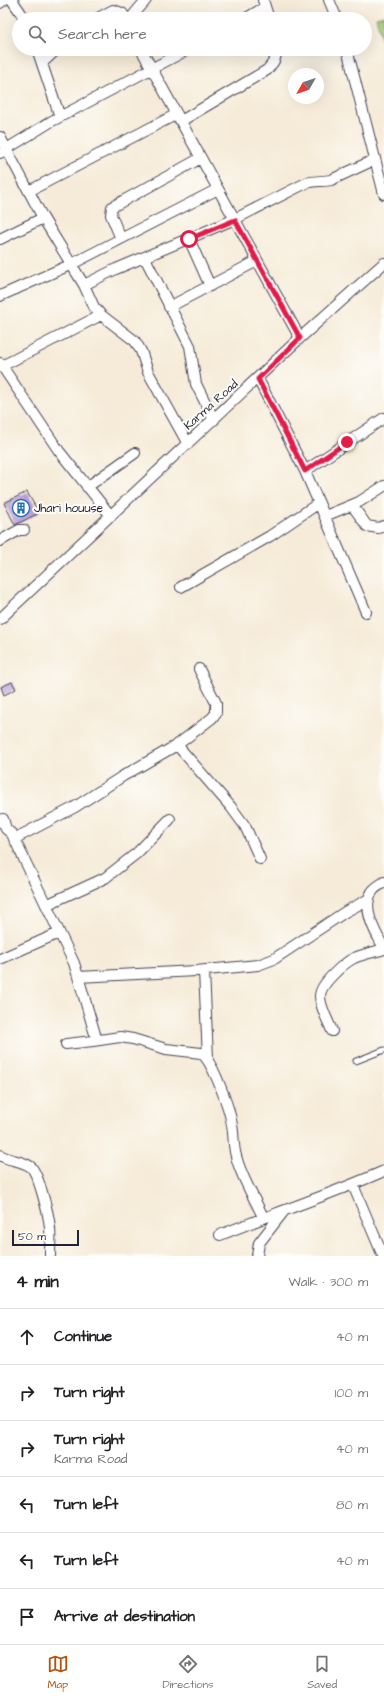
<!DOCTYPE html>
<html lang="en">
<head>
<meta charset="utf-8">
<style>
	body { margin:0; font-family:"Architects Daughter",sans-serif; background:#f6f6f6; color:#202124 }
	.compass { position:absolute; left:288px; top:68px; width:36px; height:36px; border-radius:50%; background:#fff; box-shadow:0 4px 16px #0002; rotate:230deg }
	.scale { position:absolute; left:12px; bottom:10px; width:67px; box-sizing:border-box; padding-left:4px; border:2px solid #22223b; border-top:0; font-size:11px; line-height:14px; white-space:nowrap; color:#22223b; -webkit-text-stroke:3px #fdfcf7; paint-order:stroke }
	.stop { position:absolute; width:12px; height:12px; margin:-9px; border:3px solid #e11d48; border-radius:50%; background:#fff }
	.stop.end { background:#e11d48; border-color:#fff; box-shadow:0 1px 4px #0008 }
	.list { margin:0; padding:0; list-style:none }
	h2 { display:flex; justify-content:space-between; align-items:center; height:52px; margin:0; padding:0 16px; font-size:17px }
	h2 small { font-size:13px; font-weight:400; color:#757577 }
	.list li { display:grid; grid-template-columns:26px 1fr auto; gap:12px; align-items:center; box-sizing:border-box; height:56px; padding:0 16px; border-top:1px solid #e0e0e0 }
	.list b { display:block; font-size:15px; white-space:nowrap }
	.list p { margin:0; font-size:13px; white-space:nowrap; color:#757577 }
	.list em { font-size:13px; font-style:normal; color:#757577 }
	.icon { flex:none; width:22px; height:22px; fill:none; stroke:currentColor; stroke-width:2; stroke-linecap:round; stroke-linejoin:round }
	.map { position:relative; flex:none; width:384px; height:1256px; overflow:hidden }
	.search { position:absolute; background:#fff; box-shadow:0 4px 16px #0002; left:12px; right:12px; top:12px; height:44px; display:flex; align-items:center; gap:10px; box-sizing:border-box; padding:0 14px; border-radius:22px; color:#757577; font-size:15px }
	.sheet { height:388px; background:#fff }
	nav { display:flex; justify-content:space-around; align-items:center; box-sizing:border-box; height:56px; border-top:1px solid #e0e0e0; background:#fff; font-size:11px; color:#757577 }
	nav a { display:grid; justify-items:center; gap:2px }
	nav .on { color:#b45309 }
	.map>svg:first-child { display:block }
</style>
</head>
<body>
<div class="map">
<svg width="384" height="1256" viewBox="0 0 384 1256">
	<rect width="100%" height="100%" fill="#fdfcf7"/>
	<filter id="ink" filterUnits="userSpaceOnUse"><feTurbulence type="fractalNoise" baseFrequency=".025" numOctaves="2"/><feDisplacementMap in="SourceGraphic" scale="8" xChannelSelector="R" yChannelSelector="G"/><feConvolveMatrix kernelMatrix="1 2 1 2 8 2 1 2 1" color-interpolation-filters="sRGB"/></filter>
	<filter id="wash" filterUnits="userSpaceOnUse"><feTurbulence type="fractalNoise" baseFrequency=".012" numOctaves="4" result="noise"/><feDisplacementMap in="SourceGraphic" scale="16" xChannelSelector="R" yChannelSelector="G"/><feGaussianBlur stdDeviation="0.9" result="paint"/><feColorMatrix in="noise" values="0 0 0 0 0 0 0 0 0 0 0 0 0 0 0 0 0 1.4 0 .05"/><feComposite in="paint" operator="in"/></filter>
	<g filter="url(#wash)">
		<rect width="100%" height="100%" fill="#f6ebd8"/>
		<!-- green -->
		<path fill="#99c26e" stroke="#5e7254" d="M384,15V49L376,17Z"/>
		<g id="blocks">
			<!-- building -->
			<path fill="#b297d5" d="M27,492L39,513L15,525L4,503Z
				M12,682L16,689L4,695L1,687Z"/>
		</g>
	</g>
	<g filter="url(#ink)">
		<use href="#blocks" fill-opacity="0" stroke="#424053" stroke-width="1"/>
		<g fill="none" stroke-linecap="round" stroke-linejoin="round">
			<!-- lane casing -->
			<g stroke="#424053" stroke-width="7">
				<path id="lane" d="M356,1061L384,1050"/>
			</g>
			<!-- street casing -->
			<g stroke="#424053" stroke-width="12">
				<path id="street" d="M12,0L25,19
					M263,0L269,19
					M329,0L337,19
					M0,3L4,0
					M96,19L113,10L122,13L127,19
					M130,19L146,0
					M245,19L265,7
					M37,49L60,117
					M141,49L300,338
					M347,49L384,194
					M42,63L57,49
					M181,121L267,70C273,63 277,59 276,49
					M0,137L43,218L84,285L94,307L101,315L135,341L141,351L148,372L188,444
					M0,153L52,121L189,49
					M29,191L177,114
					M0,239L43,218
					M121,239L111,215L112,207L201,158
					M189,239L210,286
					M145,258L190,346L196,384L214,420
					M84,285L116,269L235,219L304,184C313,180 322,182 331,180L374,160
					M0,296L72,264L218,189
					M169,307L257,261
					M0,363L59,451L111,516
					M0,367L101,315
					M258,379L305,471L366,612
					M305,471L384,418
					M87,487L135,453
					M352,505L367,526L378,528L384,526
					M325,516L359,502L384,486
					M0,541L19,530H24
					M181,587L270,536L319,503
					M0,619L300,338L384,263
					M177,745L231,807L245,826L260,859
					M0,822L3,819L6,829L12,834L74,963L95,1034L96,1037L93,1041L66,1044
					M14,839L75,807L123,776L177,745L212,718L216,713V703L199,669
					M384,882C380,885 374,888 372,892C361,908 376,934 384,948
					M46,905L105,878L137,853L170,819
					M0,959L59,933
					M204,971L208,1058
					M78,977L196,971L258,965L274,959L345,912L369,899
					M332,1031C328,1020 320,1008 320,996C320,984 344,963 354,958C363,954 375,952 384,949
					M93,1041L120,1037L133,1039L166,1049L201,1053C213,1061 230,1110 232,1125C234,1135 233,1146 236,1156C241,1177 254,1197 263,1217
					M0,1155C9,1161 22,1160 31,1167C39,1175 49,1216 50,1228C51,1237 50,1247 50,1256
					M353,1185L383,1256
					M220,1235C274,1213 330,1195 384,1171
					M257,1256L259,1243L284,1211"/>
			</g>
			<!-- lane -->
			<use href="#lane" stroke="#fff" stroke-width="5"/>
			<!-- street -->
			<use href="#street" stroke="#fff" stroke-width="10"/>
		</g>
	</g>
	<g fill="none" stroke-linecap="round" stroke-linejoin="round" filter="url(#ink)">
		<!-- route -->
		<path stroke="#e11d48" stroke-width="5" d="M189,239L235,220L300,338L258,379L305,471L347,442"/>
	</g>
	<!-- icons -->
	<defs>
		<g id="building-ring" transform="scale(0.9)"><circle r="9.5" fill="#fdfcf7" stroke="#1f6fb2" stroke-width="1.5"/><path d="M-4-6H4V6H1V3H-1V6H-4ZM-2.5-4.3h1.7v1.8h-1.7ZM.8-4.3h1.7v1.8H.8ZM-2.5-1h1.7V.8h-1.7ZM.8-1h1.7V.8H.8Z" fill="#1f6fb2"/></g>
	</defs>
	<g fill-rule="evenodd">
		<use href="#building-ring" x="21" y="508"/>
	</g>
	<g text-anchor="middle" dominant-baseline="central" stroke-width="4" stroke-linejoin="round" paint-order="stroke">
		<!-- street labels -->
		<g font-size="12" fill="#22223b" stroke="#fdfcf7">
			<text transform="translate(211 405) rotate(-42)">Karma Road</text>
		</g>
		<!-- poi labels -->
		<g font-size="12" fill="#22223b" stroke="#fdfcf7" text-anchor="start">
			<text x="34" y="508">Jhari houuse</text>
		</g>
	</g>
</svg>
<svg class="compass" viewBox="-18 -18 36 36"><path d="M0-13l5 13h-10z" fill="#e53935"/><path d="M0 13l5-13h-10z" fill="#757577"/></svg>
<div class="scale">50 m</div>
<div class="stop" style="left:189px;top:239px"></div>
<div class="stop end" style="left:347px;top:442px"></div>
<div class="search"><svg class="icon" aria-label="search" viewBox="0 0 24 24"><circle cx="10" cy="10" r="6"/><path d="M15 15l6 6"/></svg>Search here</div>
</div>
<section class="sheet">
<h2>4 min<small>Walk · 300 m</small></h2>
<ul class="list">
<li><svg class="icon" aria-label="ahead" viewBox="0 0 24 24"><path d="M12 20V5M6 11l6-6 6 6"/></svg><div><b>Continue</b></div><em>40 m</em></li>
<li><svg class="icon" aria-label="right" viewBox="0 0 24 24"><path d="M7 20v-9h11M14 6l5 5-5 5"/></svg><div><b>Turn right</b></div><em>100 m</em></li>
<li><svg class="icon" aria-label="right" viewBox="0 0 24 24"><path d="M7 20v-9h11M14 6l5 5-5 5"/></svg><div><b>Turn right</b><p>Karma Road</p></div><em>40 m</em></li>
<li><svg class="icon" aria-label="left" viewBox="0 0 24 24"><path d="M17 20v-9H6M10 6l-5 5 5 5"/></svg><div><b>Turn left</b></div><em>80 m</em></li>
<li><svg class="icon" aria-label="left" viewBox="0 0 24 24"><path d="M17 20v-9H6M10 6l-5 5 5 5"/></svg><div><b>Turn left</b></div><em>40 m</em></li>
<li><svg class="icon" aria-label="arrive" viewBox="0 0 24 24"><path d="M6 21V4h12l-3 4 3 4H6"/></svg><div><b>Arrive at destination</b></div></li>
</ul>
</section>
<nav>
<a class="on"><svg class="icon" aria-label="map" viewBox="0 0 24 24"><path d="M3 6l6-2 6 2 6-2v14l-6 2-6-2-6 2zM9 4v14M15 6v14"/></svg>Map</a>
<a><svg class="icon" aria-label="directions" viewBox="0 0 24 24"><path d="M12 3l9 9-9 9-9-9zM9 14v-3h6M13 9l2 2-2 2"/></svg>Directions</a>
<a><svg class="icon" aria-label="saved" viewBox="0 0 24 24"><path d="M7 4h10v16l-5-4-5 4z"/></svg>Saved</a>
</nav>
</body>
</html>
